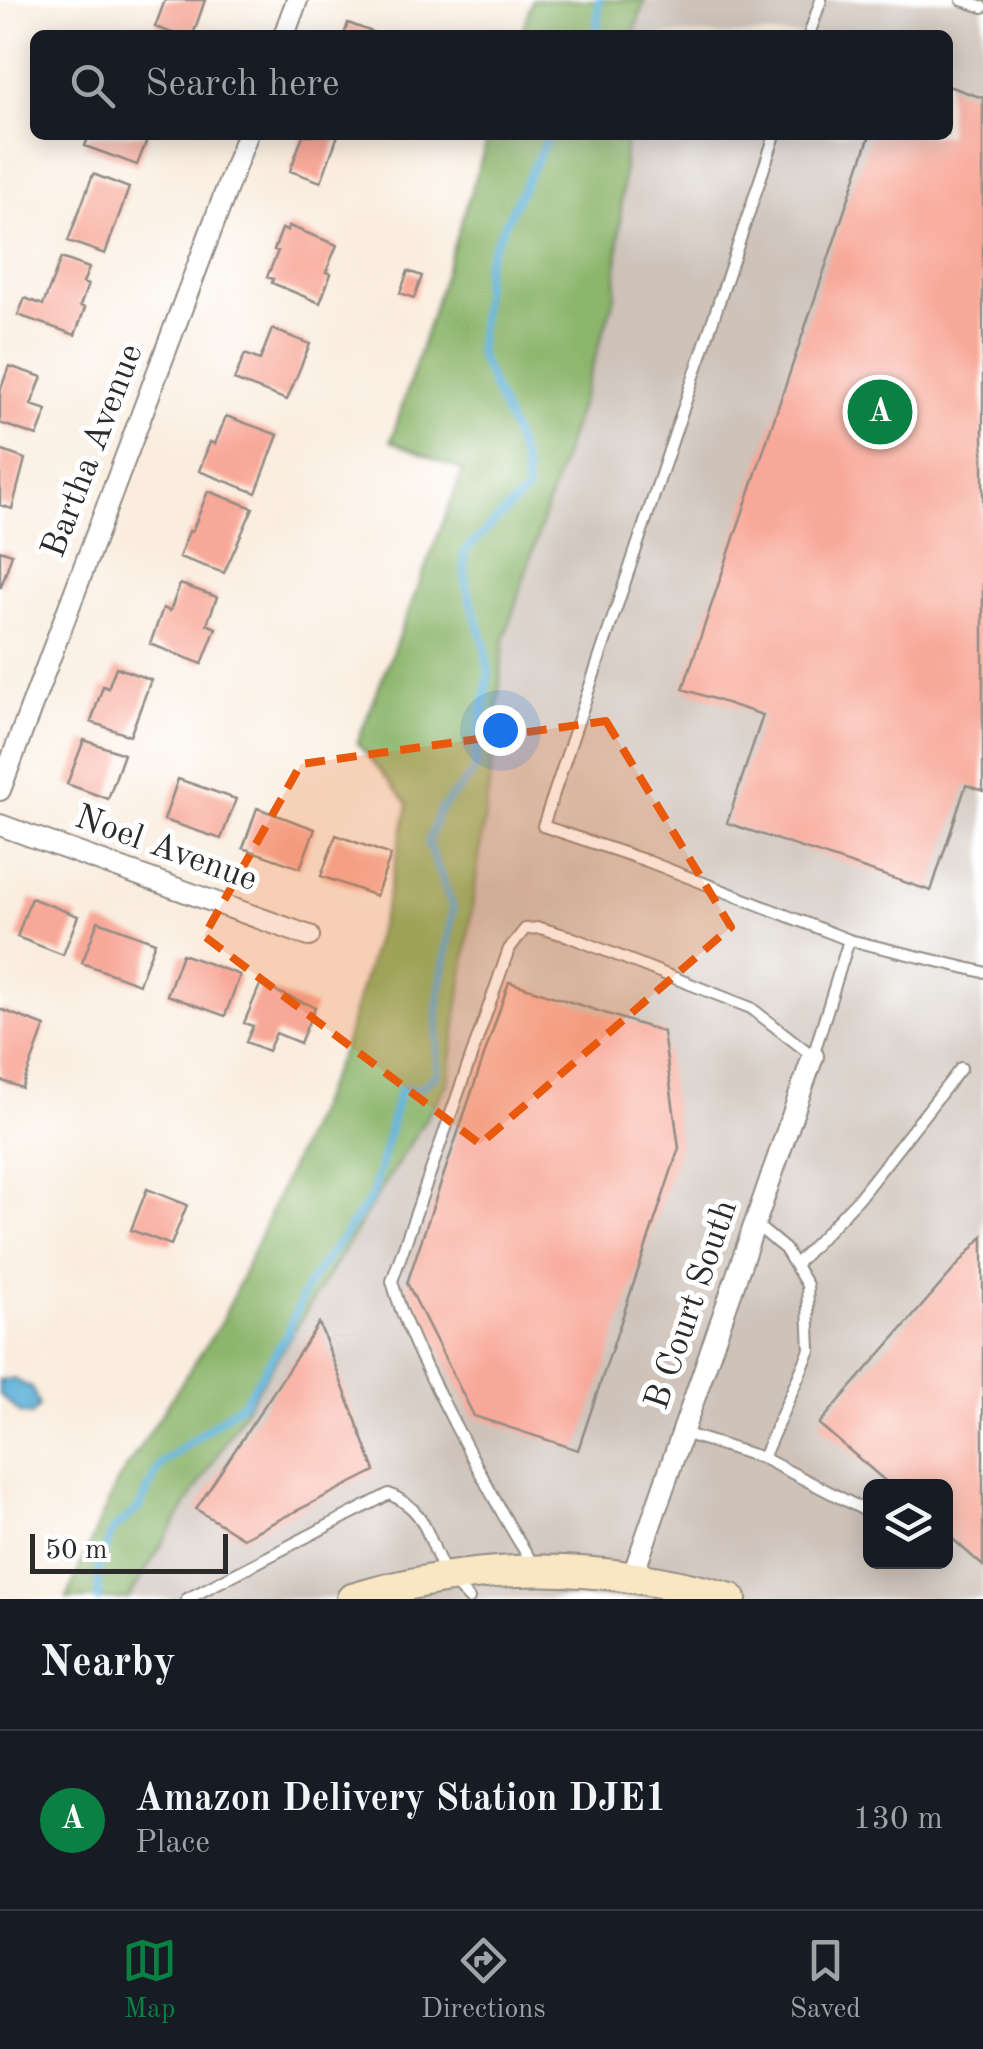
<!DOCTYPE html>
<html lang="en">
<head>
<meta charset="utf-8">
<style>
	body { margin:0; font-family:"Old Standard TT",serif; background:#242831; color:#f1f3f6 }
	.controls { position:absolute; right:30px; bottom:30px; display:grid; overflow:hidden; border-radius:15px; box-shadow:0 5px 25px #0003 }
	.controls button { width:90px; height:90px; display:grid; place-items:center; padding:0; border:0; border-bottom:2px solid #363941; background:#171b24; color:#f1f3f6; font:50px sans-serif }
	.scale { position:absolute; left:30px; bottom:25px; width:198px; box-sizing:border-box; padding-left:10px; border:5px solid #2b2b2b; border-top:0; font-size:28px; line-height:35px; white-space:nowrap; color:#2b2b2b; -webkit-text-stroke:8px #fff; paint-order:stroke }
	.you { position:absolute; left:500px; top:730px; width:35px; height:35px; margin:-25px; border:8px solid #fff; border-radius:50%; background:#1a73e8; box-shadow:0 0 0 15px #1a73e833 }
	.badge { display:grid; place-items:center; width:65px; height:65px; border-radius:50%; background:#0b8043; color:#fff; font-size:32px; font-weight:700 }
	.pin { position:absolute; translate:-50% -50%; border:5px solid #fff; box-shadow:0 2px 10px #0006 }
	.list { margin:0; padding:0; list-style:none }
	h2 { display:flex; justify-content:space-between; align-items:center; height:130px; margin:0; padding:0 40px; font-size:42px }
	h2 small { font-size:32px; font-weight:400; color:#9ea1a6 }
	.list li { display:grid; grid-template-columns:65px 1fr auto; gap:30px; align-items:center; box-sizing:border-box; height:180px; padding:0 40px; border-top:2px solid #363941 }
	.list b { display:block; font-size:38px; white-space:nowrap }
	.list p { margin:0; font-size:32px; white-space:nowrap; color:#9ea1a6 }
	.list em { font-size:32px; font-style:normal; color:#9ea1a6 }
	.icon { flex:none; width:55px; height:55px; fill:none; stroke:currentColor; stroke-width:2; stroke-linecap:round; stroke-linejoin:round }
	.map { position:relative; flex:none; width:983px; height:1599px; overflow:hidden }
	.search { position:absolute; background:#171b24; box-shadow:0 5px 25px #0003; left:30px; right:30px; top:30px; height:110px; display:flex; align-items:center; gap:25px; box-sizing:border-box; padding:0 35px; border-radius:15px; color:#9ea1a6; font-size:38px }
	.sheet { height:310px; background:#171b24 }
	nav { display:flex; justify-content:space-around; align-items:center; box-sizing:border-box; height:140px; border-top:2px solid #363941; background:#171b24; font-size:28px; color:#9ea1a6 }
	nav a { display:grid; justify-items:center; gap:5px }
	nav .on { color:#0b8043 }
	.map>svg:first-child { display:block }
</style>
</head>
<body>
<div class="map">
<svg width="983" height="1599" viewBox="0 0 983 1599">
	<rect width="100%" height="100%" fill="#fff"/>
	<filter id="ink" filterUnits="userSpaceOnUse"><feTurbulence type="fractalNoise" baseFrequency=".01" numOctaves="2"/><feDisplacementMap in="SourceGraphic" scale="20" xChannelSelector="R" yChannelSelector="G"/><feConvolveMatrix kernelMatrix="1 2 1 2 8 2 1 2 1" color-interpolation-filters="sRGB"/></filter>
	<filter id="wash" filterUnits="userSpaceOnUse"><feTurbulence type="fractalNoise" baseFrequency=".0048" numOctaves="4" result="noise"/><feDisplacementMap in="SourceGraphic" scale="40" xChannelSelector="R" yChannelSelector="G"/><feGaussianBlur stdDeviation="2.25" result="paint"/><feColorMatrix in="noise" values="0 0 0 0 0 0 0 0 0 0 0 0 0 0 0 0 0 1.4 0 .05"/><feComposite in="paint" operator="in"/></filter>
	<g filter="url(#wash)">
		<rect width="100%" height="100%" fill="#faeddf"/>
		<!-- industrial -->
		<path fill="#cec2b9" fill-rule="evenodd" d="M645,0H983V1599H128L448,1082L494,748L504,640L615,296L626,135H948V35H633ZM870,1486H946V1562H870Z"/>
		<!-- forest -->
		<path fill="#8db66d" stroke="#5c704c" stroke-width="2.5" d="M532,0H645L633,35H521Z
			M489,135H626L615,296L504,640L494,748L448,1082L128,1599H66L117,1482L222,1321L343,1049L386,904L408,804L357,743L463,471L391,441Z"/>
		<!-- water -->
		<path fill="#5cb0d8" stroke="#446e82" stroke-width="2.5" d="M13,1379L32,1388L39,1406L32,1415L21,1414L0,1395V1380Z"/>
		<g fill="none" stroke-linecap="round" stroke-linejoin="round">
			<!-- stream -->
			<path stroke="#5cb0d8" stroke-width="8" d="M597,35L599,0
				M98,1599L99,1565L113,1530L139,1508L160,1465L245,1401L286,1336L307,1286L372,1197L400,1089H419L437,1074L438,1003L453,908L428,843L439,811L474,772L489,672L484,642L466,586L464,552L527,491L525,470L514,435L478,352L486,262L549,135"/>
		</g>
		<g id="blocks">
			<!-- building -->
			<path fill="#f8a898" d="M165,0H205L193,35H178L155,27Z
				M348,23L380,35H344Z
				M948,86L983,98V791L966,785L931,891L727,823L763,715L683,689L870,135H948Z
				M89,135H149L137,165L85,146Z
				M303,135H338L321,182L290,171Z
				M93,174L129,188L105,254L68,241Z
				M289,226L337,245L326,272L331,274L320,303L272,283L273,279L267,277L278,251L274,250L282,229L287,231Z
				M61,258L89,268L83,283L88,285L80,306L85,308L75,335L18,315L25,298L43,305Z
				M408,271L422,276L414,298L400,293Z
				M272,329L310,344L287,400L234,380L245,354L260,360Z
				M9,366L42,377L31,405L47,410L37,436L0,423V391Z
				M226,416L278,435L256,493L199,471L210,442L215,444Z
				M0,450L25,459L12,509L0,505Z
				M208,491L253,508L224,573L179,557L189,531L192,532Z
				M0,550L12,554L1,587H0Z
				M180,584L217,597L207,624L216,628L202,664L150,644L163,608L170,611Z
				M116,667L151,680L130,736L91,722L103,686L108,688Z
				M84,740L124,754L108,799L67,784Z
				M178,779L236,799L221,839L164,820Z
				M257,808L315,829L300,868L243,848Z
				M336,835L391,855L376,896L321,876Z
				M31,898L78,916L63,955L17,937Z
				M98,921L155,942L139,984L82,963Z
				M182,954L240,975L225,1016L167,995Z
				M509,982L663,1032L679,1148L578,1450L474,1416L407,1283Z
				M260,985L315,1007L300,1043L276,1033L268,1051L246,1042L253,1026L244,1023Z
				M0,1009L45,1026L22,1088L0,1080Z
				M147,1189L187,1205L171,1245L131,1230Z
				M983,1236V1566L946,1533V1486H891L819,1424Z
				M319,1323L375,1471L243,1538L196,1509Z"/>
		</g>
	</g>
	<g filter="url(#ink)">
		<use href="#blocks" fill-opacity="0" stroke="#928c85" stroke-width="2.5"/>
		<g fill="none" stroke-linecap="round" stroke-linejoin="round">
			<!-- lane casing -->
			<g stroke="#928c85" stroke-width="14">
				<path id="lane" d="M962,0L983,7
					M809,35L821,0
					M775,135L543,826L647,861L849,940L983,972
					M755,1224L785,1249L807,1285L810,1350L763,1458
					M795,1265L858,1199L961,1068
					M683,1433L763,1458L870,1513
					M534,1565C503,1519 480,1471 454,1423C431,1377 405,1330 392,1281L509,949L525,929L540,928L568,936L751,1008L813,1056L849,940
					M187,1599L389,1494C431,1512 426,1541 447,1575C453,1584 462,1591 469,1599"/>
			</g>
			<!-- street casing -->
			<g stroke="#928c85" stroke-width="24">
				<path id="street" d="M284,35L297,0
					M0,790L247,135
					M0,825L309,936
					M633,1575L813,1056"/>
			</g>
			<!-- secondary casing -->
			<g stroke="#928c85" stroke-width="34">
				<path id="secondary" d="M352,1599C481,1560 602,1562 731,1599"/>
			</g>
			<!-- lane -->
			<use href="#lane" stroke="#fff" stroke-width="10"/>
			<!-- street -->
			<use href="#street" stroke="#fff" stroke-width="20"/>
			<!-- secondary -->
			<use href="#secondary" stroke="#f9e7c3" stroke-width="30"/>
		</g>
	</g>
	<!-- marked area -->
	<path fill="#e8590c" fill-opacity="0.2" stroke="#e8590c" stroke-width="8" stroke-dasharray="20 12" stroke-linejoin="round" d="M606,721L731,927L480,1144L204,936L301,764Z"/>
	<g text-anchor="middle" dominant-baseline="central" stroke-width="10" stroke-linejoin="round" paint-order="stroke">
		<!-- street labels -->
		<g font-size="35" fill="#2b2b2b" stroke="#fff">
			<text transform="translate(93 451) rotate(-69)">Bartha Avenue</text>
			<text transform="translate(166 849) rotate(20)">Noel Avenue</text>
			<text transform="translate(692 1305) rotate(-71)">B Court South</text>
		</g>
	</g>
</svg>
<div class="controls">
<button><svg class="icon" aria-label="layers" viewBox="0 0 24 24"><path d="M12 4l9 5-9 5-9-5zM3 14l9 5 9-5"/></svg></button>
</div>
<div class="scale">50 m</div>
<div class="you"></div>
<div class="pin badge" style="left:880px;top:412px">A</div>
<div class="search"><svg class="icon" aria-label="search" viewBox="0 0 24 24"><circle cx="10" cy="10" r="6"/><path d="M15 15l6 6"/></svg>Search here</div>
</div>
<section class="sheet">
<h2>Nearby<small></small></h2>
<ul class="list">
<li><span class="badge">A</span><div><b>Amazon Delivery Station DJE1</b><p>Place</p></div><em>130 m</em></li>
</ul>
</section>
<nav>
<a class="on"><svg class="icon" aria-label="map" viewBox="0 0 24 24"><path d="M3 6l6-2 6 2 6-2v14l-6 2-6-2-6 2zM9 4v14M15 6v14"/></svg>Map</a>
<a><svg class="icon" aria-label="directions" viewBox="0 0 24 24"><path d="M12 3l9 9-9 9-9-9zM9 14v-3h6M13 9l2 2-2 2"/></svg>Directions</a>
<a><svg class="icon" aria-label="saved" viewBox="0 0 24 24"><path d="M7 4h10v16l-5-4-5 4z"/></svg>Saved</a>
</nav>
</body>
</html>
